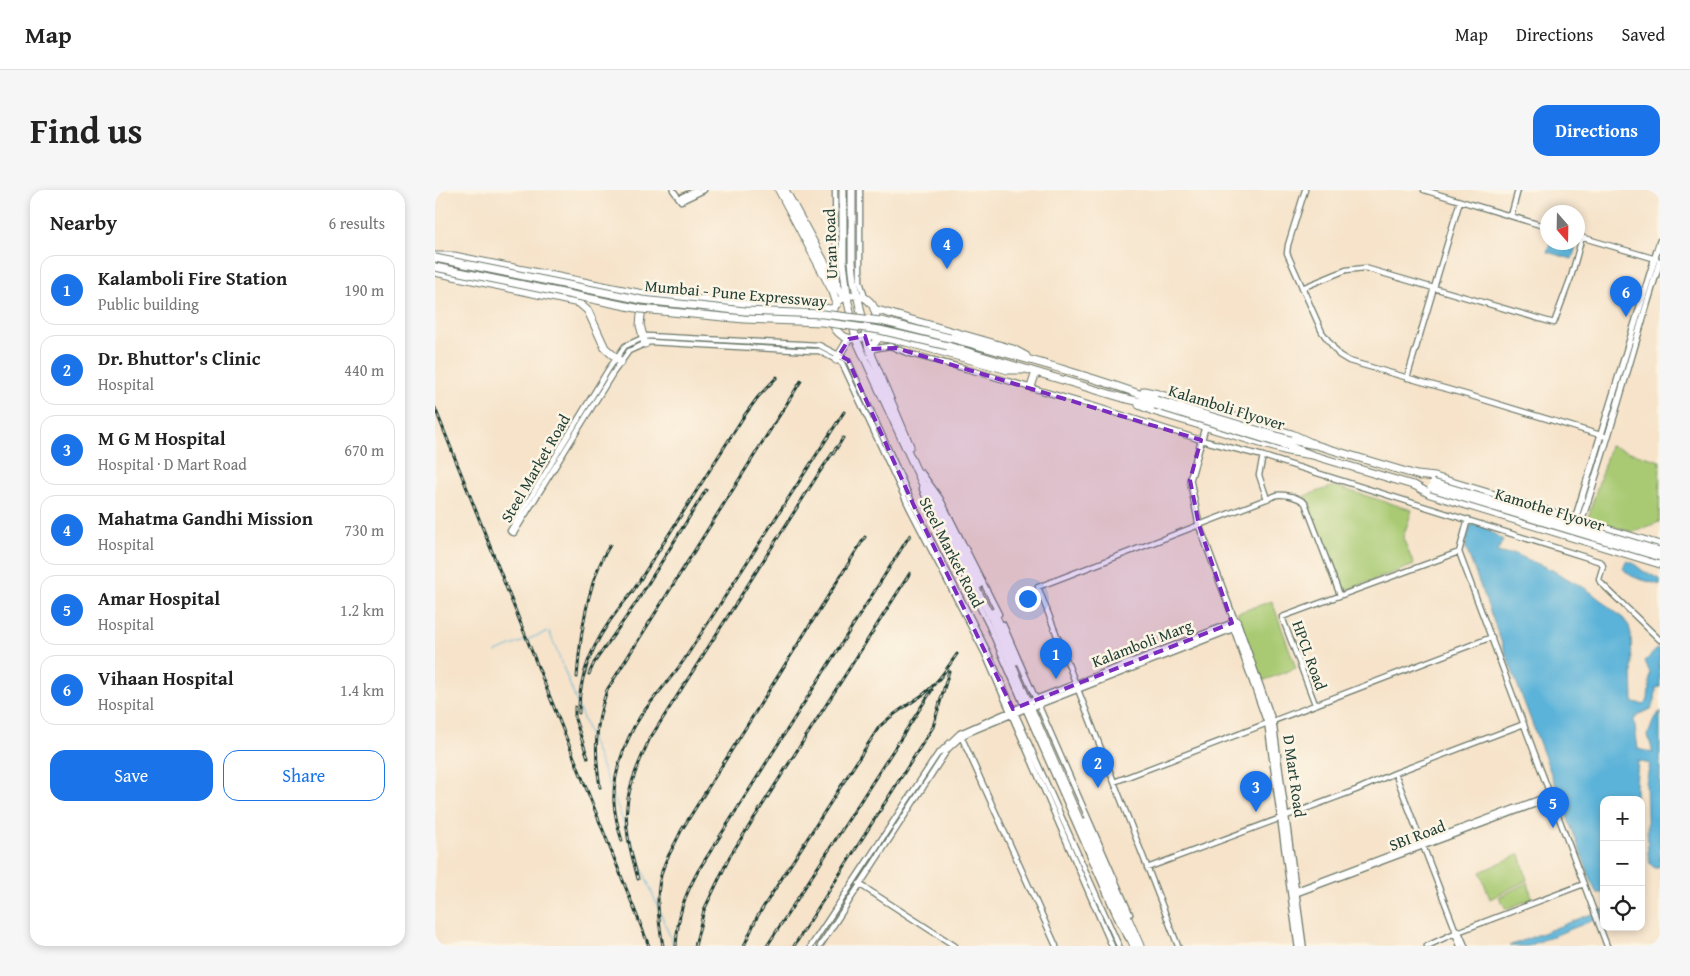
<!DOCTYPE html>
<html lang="en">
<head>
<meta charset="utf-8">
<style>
	body { margin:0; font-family:"Gentium Book Plus",serif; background:#f6f6f6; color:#222 }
	.controls { position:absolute; right:15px; bottom:15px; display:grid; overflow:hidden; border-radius:10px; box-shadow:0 2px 8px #0003 }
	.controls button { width:45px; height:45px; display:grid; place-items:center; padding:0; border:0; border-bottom:1px solid #e0e0e0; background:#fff; color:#222; font:25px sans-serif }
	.compass { position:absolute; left:1105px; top:15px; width:45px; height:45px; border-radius:50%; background:#fff; box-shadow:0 2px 8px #0003; rotate:160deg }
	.you { position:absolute; left:592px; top:408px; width:18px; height:18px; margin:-12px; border:4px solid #fff; border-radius:50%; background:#1a73e8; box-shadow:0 0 0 8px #1a73e833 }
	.badge { display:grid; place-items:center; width:32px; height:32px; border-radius:50%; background:#1a73e8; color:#fff; font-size:16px; font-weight:700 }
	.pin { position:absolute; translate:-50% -41px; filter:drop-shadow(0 1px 2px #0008) }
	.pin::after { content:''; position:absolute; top:26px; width:18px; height:15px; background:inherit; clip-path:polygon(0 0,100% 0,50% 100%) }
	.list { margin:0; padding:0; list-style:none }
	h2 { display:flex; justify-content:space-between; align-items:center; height:65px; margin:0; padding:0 20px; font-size:21px }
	h2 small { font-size:16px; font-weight:400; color:#767676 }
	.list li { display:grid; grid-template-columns:32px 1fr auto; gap:15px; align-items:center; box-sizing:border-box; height:70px; margin:0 10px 10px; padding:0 10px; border:1px solid #e0e0e0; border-radius:15px }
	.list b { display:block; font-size:19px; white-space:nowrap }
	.list p { margin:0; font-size:16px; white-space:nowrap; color:#767676 }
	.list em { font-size:16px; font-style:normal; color:#767676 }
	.actions { display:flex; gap:10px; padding:15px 20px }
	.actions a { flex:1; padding:11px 0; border:1px solid #1a73e8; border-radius:15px; text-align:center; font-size:18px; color:#1a73e8 }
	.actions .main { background:#1a73e8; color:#fff }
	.icon { flex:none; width:28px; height:28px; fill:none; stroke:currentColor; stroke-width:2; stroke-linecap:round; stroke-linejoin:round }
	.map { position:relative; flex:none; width:1225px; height:756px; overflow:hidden; border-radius:15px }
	header { display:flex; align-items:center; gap:30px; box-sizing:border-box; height:70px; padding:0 25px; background:#fff; border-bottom:1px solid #e0e0e0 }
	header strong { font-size:24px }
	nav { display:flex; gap:28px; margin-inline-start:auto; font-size:18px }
	.intro { display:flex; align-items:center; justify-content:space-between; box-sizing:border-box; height:120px; padding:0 30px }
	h1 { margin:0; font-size:35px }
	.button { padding:12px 22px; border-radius:15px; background:#1a73e8; color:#fff; font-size:18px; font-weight:700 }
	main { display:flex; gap:30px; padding:0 30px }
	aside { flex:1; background:#fff; border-radius:15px; box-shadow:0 2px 8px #0003 }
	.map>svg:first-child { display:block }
</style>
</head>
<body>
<header>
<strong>Map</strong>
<nav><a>Map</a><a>Directions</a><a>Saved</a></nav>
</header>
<div class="intro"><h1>Find us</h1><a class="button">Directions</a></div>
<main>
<aside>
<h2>Nearby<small>6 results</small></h2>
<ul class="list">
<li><span class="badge">1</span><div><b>Kalamboli Fire Station</b><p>Public building</p></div><em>190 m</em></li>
<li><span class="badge">2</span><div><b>Dr. Bhuttor's Clinic</b><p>Hospital</p></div><em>440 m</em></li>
<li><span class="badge">3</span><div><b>M G M Hospital</b><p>Hospital · D Mart Road</p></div><em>670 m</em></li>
<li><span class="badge">4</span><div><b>Mahatma Gandhi Mission</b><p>Hospital</p></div><em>730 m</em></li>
<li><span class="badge">5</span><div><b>Amar Hospital</b><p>Hospital</p></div><em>1.2 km</em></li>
<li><span class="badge">6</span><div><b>Vihaan Hospital</b><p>Hospital</p></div><em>1.4 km</em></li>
</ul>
<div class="actions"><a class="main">Save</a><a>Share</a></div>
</aside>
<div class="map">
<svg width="1225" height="756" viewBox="0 0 1225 756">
	<rect width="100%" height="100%" fill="#fcf5e5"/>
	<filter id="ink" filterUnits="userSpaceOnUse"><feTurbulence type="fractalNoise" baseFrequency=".02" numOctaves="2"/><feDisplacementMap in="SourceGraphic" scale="10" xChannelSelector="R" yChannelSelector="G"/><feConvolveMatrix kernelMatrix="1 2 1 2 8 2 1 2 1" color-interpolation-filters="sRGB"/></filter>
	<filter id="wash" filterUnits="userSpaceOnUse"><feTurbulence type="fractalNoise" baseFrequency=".0096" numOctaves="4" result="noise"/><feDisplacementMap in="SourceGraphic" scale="20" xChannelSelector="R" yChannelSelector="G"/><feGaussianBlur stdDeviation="1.12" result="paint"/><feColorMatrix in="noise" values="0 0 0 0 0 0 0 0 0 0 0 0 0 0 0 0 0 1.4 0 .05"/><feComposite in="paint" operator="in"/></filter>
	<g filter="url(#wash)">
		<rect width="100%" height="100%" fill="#f6e3ca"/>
		<!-- green -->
		<path fill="#a9ca73" stroke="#648454" d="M1175,256L1225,271L1224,332L1199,342L1152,331Z
			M899,296L977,320L968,348L979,375L906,402L869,306Z
			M837,411L861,478L827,491L802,423Z
			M1085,664L1092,690L1055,709L1045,682Z
			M1093,692L1097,709L1071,719L1064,707Z"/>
		<!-- water -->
		<path fill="#5cb3d9" stroke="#3e7886" d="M1143,48H1144L1137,69L1112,62L1115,53L1142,52Z
			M1036,335H1046L1068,350L1062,362L1071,364L1078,363L1117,380L1153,400L1188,428L1194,436L1196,445L1198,512L1208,514L1213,510L1215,483L1210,471L1225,456L1224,481L1225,482V497L1221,498L1220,510L1216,519L1204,524L1199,530L1203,559L1218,563L1213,545L1218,532L1225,521V676L1220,678L1215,674L1213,664L1211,593L1215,574L1203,571L1201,594V610H1169V703H1161L1031,358V352Z
			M1191,371L1198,373L1208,381L1225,389V395C1213,390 1195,390 1188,378Z
			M1169,719V726L1093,756H1074Z"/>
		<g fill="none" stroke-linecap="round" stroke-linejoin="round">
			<!-- stream -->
			<path stroke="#5cb3d9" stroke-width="1" d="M61,462L114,441L197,654L239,756"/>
		</g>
	</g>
	<g filter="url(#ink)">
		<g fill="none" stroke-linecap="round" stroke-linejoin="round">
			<!-- minor casing -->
			<g stroke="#6a7768" stroke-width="7">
				<path id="minor" d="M238,0L246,11L269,0
					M400,0L401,72L403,93
					M425,0V91L430,108
					M870,0L853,55L852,63L887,142L904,165L914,171L1033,205L1172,247
					M989,0L1112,37
					M244,8L261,0
					M1076,26L1083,0
					M1142,46L1221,69
					M867,98L911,80L930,78L1119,133L1136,87L1147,47
					M437,159L455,156L472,163L532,179L662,217L766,250L828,266L1166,372L1168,376L1164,389L1165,392L1225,450
					M972,188L1025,11
					M828,266L824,285L832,309
					M487,283L505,308L564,424
					M487,299L494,317L554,436L684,732L693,748
					M76,342L75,341L173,180L190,156L212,146L384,155L413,170L479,316L553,462L684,756
					M76,342L79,343L178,183L194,161L214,152L377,161H384L407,173L475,319L550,464L677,756
					M1024,362L1172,756
					M1024,362L1033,329
					M568,434L695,724
					M880,514L847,427L1024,362
					M526,546L621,756
					M960,583L1020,739V743L1025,756
					M679,592L1057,447
					M712,678L921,600L960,583L1089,534
					M424,694L520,756
					M859,701L1115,605
					M860,704L1117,608
					M1022,740L1024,742L1030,756
					M376,756L502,565L525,543L591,514
					M385,756L513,559L526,547L533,543L593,518
					M743,756L603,397L842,305C851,304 863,307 870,313L905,405
					M992,756L1020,743L1149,694"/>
			</g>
			<!-- major casing -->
			<g stroke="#6a7768" stroke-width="8">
				<path id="major" d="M771,234L755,290L764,335L798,427L797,433L833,535L863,756
					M1139,333L1225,51
					M1145,335C1174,248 1198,159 1225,71
					M798,427L802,431L838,533L868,756
					M594,512L800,432
					M597,517L802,437"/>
			</g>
			<!-- highway casing -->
			<g stroke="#6a7768" stroke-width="9">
				<path id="highway" d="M344,0L398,102L402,114
					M350,0L409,108
					M408,0V72L413,112L421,149L495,310L557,429L699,756
					M417,0V72L419,90L434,159L475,256
					M0,66H19L208,104L310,114L399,119
					M0,82L144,113L153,121L170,158L186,172
					M208,105L205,135L210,154
					M397 127a22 22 0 1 1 44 0a22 22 0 1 1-44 0Z
					M439,119L578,159L591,166
					M432,145L471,152L573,180H587
					M515,148C584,167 654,185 721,210
					M513,156L688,208L720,215
					M436,165L438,155L445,146
					M401,170L414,149
					M596,197L601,182
					M709,201L723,204L857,244L881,255
					M704,215L718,221L852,261L877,265
					M855,250L881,255L985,286
					M853,256L877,265L981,296
					M982,285L1000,287L1225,355
					M493,295L544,395
					M979,295L995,304L1225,374
					M559,422L581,471
					M651,632L705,756"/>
			</g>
			<!-- minor -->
			<use href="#minor" stroke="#fff" stroke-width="4.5"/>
			<!-- major -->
			<use href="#major" stroke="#fff" stroke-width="5.5"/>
			<!-- highway -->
			<use href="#highway" stroke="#fff" stroke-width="7"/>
			<!-- rail casing -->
			<g stroke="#1f3d34" stroke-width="3">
				<path id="rail" d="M0,218L214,756
					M398,264L408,248
					M154,484L159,473L201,413L271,300
					M142,487C145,447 153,389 175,355
					M140,517V529L153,568
					M144,523C143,475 168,436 198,401L309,226L323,207L342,187
					M165,597C159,562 160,535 172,500L366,191
					M187,651C183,638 180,626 179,613C177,582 194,539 213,516C225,500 238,486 249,470L409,222
					M203,689C197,665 189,641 192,616C194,593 205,571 214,550L384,283L401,258
					M228,756C223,729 219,699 230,673C235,662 241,652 246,641L430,347
					M241,756C243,724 248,709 263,681L475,345
					M260,756L269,720L295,666L475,383
					M309,756L322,727L444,537C458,523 473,515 489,504C503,493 512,478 522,464
					M332,756L497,500
					M359,756L498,537L514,481"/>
			</g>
			<!-- rail -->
			<use href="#rail" stroke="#fcf5e5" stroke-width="1" stroke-dasharray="4" stroke-linecap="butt"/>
			<!-- highway-bridge casing -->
			<g stroke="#6a7768" stroke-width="9" stroke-linecap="butt">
				<path id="highway-bridge" d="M0,68L207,110L310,121L388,124L446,131L515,148
					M0,77L206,119L309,129L387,132L445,140L513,156
					M721,210L855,250
					M720,215L853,256
					M998,293L1225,361
					M996,298L1225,367"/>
			</g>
			<!-- highway-bridge -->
			<use href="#highway-bridge" stroke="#fff" stroke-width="7"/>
		</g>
	</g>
	<!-- marked area -->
	<path fill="#7b2cbf" fill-opacity="0.2" stroke="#7b2cbf" stroke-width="4" stroke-dasharray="10 6" stroke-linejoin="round" d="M430,146L434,159L461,158L766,250L755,290L764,335L797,433L578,519L479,316L413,170L404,165L414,149Z"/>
	<g text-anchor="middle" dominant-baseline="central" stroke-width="5" stroke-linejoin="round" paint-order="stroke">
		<!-- street labels -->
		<g font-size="16" fill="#1f3d34" stroke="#fcf5e5">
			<text transform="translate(395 54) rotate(-92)">Uran Road</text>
			<text transform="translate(301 103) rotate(5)">Mumbai - Pune Expressway</text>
			<text transform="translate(792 217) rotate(17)">Kalamboli Flyover</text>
			<text transform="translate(100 278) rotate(-60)">Steel Market Road</text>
			<text transform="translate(1115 319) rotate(17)">Kamothe Flyover</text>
			<text transform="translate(517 362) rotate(63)">Steel Market Road</text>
			<text transform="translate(707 453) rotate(-21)">Kalamboli Marg</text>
			<text transform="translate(875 465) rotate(70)">HPCL Road</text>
			<text transform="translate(860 586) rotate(82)">D Mart Road</text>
			<text transform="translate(982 645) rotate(-21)">SBI Road</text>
		</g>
	</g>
</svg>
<div class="controls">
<button>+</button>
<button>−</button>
<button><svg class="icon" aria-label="locate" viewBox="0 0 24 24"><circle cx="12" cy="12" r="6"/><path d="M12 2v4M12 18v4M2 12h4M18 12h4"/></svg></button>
</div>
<svg class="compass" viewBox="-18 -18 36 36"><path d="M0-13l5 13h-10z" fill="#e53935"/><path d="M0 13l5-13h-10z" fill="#767676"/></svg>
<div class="you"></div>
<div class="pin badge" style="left:621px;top:489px">1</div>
<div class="pin badge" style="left:663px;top:598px">2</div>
<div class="pin badge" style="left:821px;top:622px">3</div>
<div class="pin badge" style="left:512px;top:79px">4</div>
<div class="pin badge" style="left:1118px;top:638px">5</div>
<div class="pin badge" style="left:1191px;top:127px">6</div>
</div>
</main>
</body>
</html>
